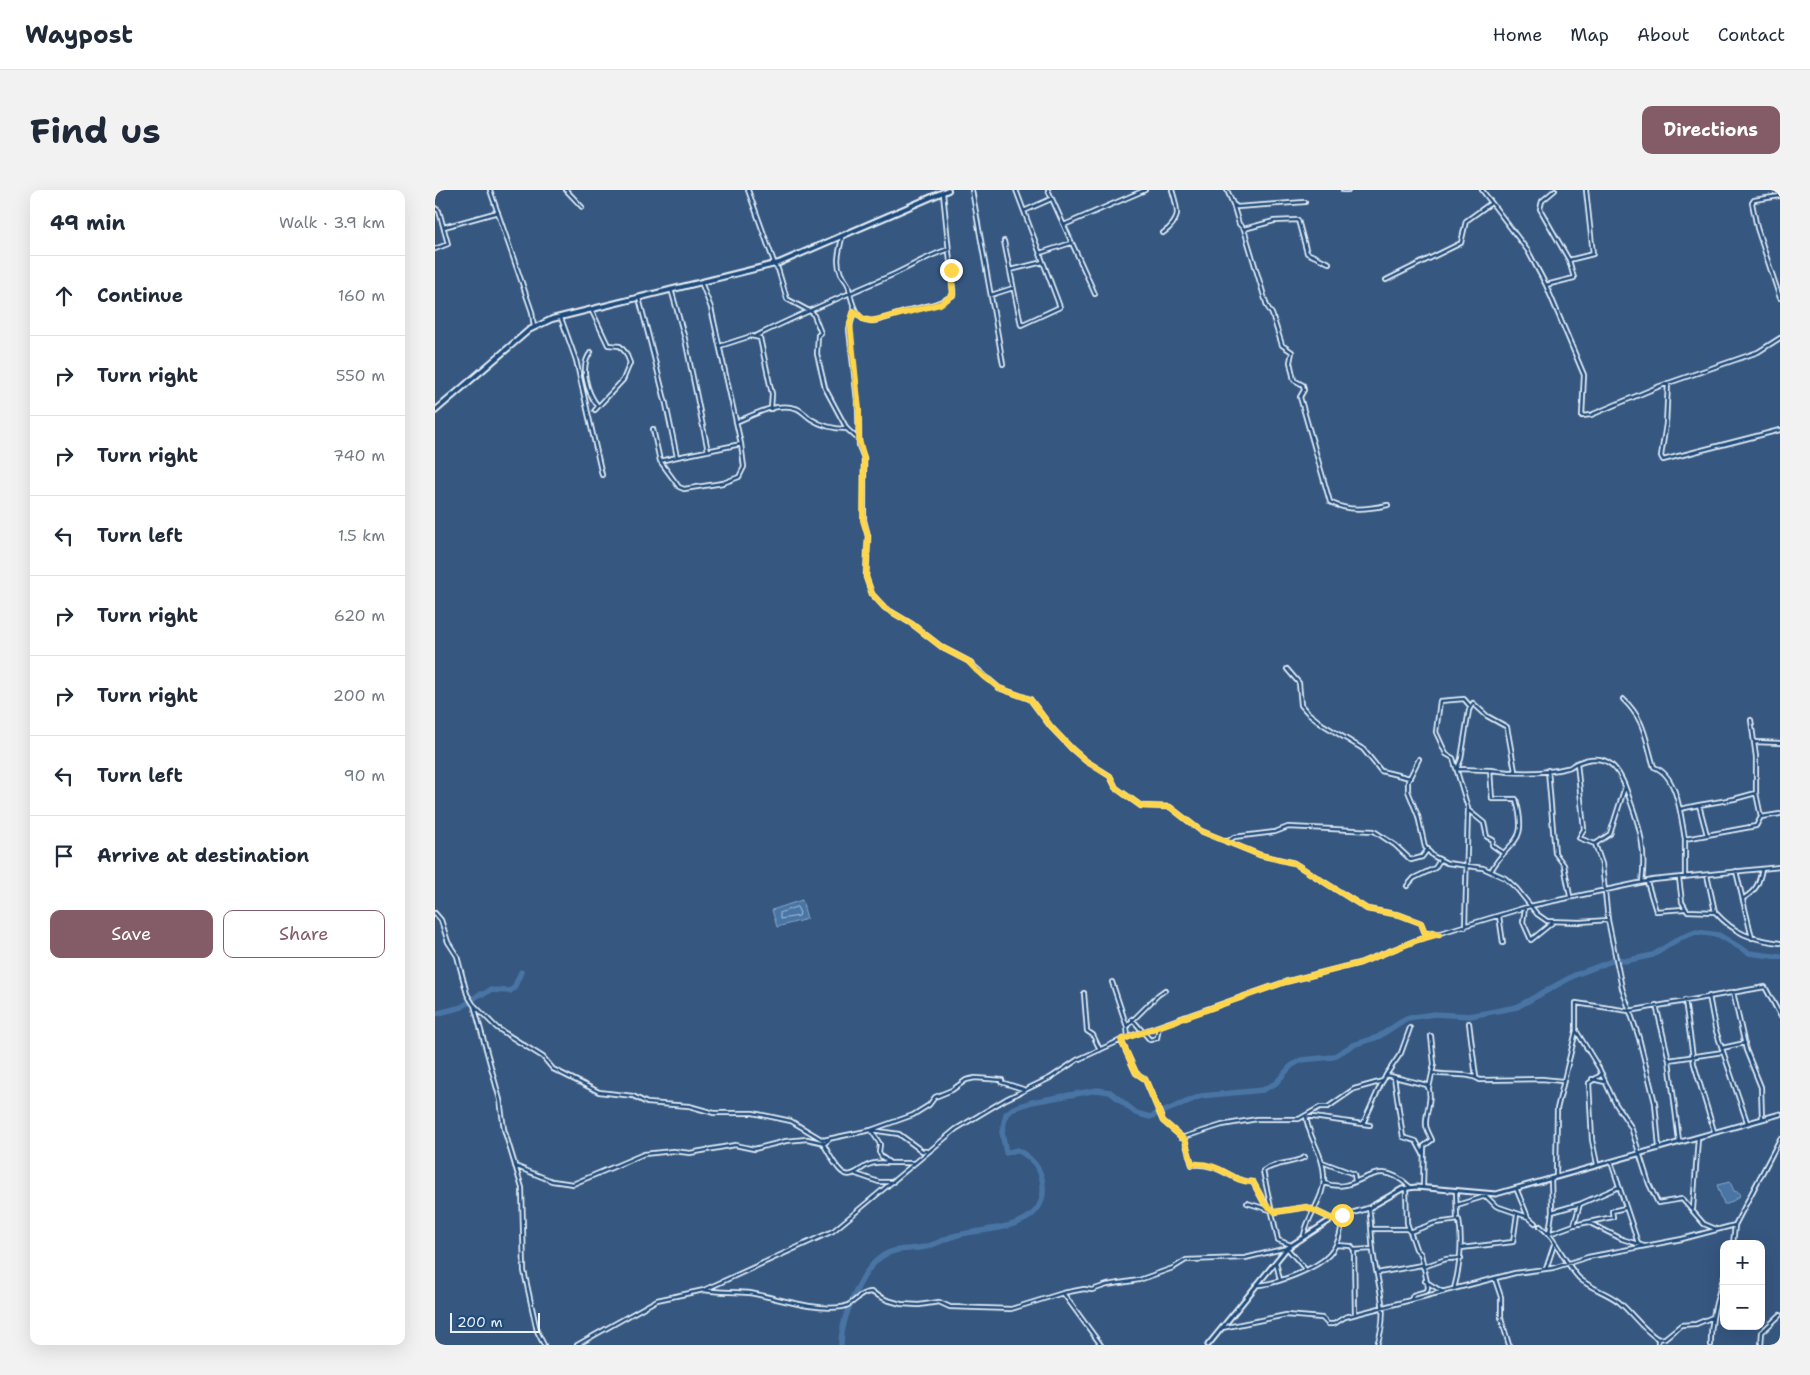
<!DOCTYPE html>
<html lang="en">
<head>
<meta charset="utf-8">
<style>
	body { margin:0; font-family:"Shantell Sans",sans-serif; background:#f2f2f3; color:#1f2937 }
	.controls { position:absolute; right:15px; bottom:15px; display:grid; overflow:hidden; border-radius:10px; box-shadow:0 5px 20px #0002 }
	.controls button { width:45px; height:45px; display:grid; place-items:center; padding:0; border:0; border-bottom:1px solid #e0e1e3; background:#fff; color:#1f2937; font:25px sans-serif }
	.scale { position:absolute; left:15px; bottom:12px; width:90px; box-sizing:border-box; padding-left:5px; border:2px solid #e8f1f8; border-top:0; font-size:14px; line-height:18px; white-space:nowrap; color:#e8f1f8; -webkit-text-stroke:4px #1f4a7a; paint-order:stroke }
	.stop { position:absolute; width:15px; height:15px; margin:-11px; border:4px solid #ffd54a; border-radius:50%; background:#fff }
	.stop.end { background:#ffd54a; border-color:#fff; box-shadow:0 1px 5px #0008 }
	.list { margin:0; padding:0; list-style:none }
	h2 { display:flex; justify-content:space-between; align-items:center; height:65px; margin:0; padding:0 20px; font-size:21px }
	h2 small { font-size:16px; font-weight:400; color:#747a83 }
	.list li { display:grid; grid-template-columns:32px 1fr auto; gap:15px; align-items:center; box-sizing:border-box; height:80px; padding:0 20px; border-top:1px solid #e0e1e3 }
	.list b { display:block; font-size:19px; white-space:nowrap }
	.list em { font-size:16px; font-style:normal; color:#747a83 }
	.actions { display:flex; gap:10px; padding:15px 20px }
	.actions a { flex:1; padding:11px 0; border:1px solid #845c67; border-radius:10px; text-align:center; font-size:18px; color:#845c67 }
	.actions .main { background:#845c67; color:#fff }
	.icon { flex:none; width:28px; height:28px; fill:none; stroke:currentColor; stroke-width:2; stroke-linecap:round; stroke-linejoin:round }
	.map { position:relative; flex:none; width:1345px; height:1155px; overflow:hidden; border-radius:10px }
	header { display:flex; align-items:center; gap:30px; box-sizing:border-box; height:70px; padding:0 25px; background:#fff; border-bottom:1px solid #e0e1e3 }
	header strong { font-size:24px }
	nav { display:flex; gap:28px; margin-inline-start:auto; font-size:18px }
	.intro { display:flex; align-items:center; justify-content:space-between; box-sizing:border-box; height:120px; padding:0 30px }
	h1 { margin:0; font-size:35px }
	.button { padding:12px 22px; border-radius:10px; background:#845c67; color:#fff; font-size:18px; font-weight:700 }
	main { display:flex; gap:30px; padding:0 30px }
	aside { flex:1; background:#fff; border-radius:10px; box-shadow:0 5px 20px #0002 }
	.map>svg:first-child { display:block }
</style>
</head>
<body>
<header>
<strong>Waypost</strong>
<nav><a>Home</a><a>Map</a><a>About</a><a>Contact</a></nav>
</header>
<div class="intro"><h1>Find us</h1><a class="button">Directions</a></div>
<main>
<aside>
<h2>49 min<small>Walk · 3.9 km</small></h2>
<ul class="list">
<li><svg class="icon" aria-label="ahead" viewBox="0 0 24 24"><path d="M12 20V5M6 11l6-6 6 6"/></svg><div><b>Continue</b></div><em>160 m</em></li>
<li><svg class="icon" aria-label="right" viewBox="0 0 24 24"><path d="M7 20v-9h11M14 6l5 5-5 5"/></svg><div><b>Turn right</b></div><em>550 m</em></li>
<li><svg class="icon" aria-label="right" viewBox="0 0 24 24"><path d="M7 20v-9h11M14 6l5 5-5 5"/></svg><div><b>Turn right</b></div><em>740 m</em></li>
<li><svg class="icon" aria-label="left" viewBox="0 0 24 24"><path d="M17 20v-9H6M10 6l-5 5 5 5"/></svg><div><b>Turn left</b></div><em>1.5 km</em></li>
<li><svg class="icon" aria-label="right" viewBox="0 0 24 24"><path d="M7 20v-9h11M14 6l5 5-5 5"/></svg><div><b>Turn right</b></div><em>620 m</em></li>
<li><svg class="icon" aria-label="right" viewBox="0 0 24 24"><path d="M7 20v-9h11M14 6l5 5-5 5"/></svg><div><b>Turn right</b></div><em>200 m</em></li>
<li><svg class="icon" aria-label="left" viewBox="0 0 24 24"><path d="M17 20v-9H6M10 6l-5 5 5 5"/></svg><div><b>Turn left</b></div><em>90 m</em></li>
<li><svg class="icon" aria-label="arrive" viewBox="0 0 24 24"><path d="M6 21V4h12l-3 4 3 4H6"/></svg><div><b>Arrive at destination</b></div></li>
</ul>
<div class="actions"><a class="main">Save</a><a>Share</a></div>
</aside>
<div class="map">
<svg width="1345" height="1155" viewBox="0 0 1345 1155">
	<rect width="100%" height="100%" fill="#365780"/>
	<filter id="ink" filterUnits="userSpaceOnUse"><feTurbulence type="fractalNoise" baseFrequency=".02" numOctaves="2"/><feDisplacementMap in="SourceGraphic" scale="10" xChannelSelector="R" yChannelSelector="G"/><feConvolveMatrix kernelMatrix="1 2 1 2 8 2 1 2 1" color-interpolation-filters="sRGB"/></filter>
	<g filter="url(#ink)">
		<!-- water -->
		<path fill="#4975a4" stroke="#89a7c6" d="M367,710L372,729L342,737L337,720Z
			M1295,992L1299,1001L1305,1003L1304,1007L1293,1014H1289L1282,995Z"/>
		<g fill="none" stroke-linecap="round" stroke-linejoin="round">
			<!-- shore -->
			<path stroke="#a8bfd6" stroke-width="1" d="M362,717L365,723L364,726L345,729V723Z"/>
			<!-- river -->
			<path stroke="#4975a4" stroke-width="5.5" d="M0,824L27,817L45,804H49L55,800L75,801L79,798L86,782
				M406,1155C406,1130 425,1082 446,1067C460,1057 475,1060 490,1057C500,1055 509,1049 519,1046C549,1037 612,1042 608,995C607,979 596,967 582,960L571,963L567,942L571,924L579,918L597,912L662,900L675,902L701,923L715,927L766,906L828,900L841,893L856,876L866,870L898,867L918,855L943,847L972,828L999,824L1035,826L1082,817L1140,785L1177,771L1183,769L1190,771L1218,765L1245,748L1261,742L1284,745L1314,763L1345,767"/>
			<!-- minor casing -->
			<g stroke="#e8f1f8" stroke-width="6">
				<path id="minor" d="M55,0L97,122L99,137
					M131,0L147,17
					M313,0L339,72L337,73L343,79L352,109L378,123L386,143L383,145L382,164L390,198L412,239L424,250
					M537,0L568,174
					M613,0L660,104
					M792,0L798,14L802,17L870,12
					M908,0H913
					M1047,0L1093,61L1111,95L1149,185L1147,226L1156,225L1225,196L1323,162L1345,148
					M1345,6L1319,10L1317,13L1322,38L1345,108
					M798,14L804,34L809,39L839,31L863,30L872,63L894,73
					M0,18L4,21L13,54L0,59
					M589,21L616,9
					M629,35L710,0
					M9,37L63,22
					M809,39L832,116L837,124L847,155L857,162L855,172L859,190L868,195L869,200L865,207L895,312C913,322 933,319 953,315
					M728,43C747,30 743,19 737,0
					M407,47C405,60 400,71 406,84C409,89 413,92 414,98C422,145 439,131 475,120C490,116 504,115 518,105V101L508,3
					M569,51L586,135L625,117L581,0
					M605,63L636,53
					M1134,70L1158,64L1151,0
					M575,80L608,72
					M951,90L1026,53L1031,31L1056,13
					M1111,95L1139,88L1134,70L1105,19L1107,11L1120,0
					M236,99L250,149L273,261
					M556,105L578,98
					M204,108L231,214L242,267L225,271
					M156,119L173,155L185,156L191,163L195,173L188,190L160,220
					M419,121L414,140L423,220L424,256L429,268V330L433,346L431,387L437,404L450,418L477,434L508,458L533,471L564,498L595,509L616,537L637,559L651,571L675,586L681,598L706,616L735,617L766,641L825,665L859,673L932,719L965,725L986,733L990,743L998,742L1004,744
					M126,128L141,170L167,285
					M321,146C365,124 410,105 455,86C475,77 494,65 514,59
					M285,156L316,146L325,148L337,204L336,219
					M156,162C144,176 152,203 163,216
					M1233,193L1231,234L1226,266L1228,270L1345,240
					M301,232C318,225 341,212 360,218C366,219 371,226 376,229C387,236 400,239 412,239
					M218,239L225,271L244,297L249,299L288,293L304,287L309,277L306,254L276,118L266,92
					M242,267L306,254
					M852,479L864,493L866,515L872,522L887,534L928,559L946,581L975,588
					M1188,509C1211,531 1210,549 1219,577C1243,585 1246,628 1250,649
					M1320,552L1345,553
					M984,569L973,591V601L983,626L990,657L998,666L1012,673L1048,678L1070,688L1082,699L1102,724L1112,731L1145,732L1173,730
					M1142,573L1149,639L1144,648L1160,654L1167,674L1173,730L1187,798L1204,848L1220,913L1224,957
					M1055,580C1078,583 1108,584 1132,578C1136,578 1138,574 1142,573C1178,558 1187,586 1196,613C1206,640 1211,663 1207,692
					M1113,580L1120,663L1129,675L1135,706
					M1321,603L1326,627L1345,624
					M1245,619L1264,615
					M1033,620L1049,633L1052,647L1058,650L1057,655L1068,663
					M1272,645L1321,636L1326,627
					M792,652L799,647L840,642L853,637L939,641L960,655L976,670L987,667L993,659
					M1160,654L1175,644L1190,597
					M1056,681C1074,647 1094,658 1081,609H1057L1055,580L1022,579L1026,569L1034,520L1038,513L1052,526L1072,537L1080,581
					M1301,681L1317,748
					M1272,685L1280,722
					M1250,687V649L1272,645L1264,615L1299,609L1321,603V567L1316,530
					M1244,688L1247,712L1252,721L1280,722C1300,744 1315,749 1345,753
					M1212,692L1221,721L1249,719
					M972,696L979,688L1000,678L1005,670
					M1309,708C1322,700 1324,693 1327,679
					M1090,718L1088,732L1096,750L1117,733
					M0,723L6,730L13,752L22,766L32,804L38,814L62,838L108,867L118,879L164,902L198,906L212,913L254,916L279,923H318L356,931L388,950L436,940L464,944L487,961H492
					M1064,726L1068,753
					M1030,737L1033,618L1018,568L1011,564L1001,542L1005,511L1029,509L1035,516
					M677,792L692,837L693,847
					M1298,802L1311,860L1326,897L1327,928
					M649,803L652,841L658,845L665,860
					M1274,806L1280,838L1312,932
					M1250,810L1259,874L1279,941
					M39,815L65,910L69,939L87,998L89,1081L102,1141L109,1155
					M1221,815L1234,870L1244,951
					M697,829L715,850L722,848L724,836
					M1034,833L1041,887
					M693,835L723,805L730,800
					M1142,842L1164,878L1180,913L1196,937L1214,994L1223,1013L1247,1009L1269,1034L1281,1039
					M686,850L701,883L710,889L728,931L750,950L757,975C785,972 796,992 818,992L830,1014L840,1022L872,1017L897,1029
					M1287,858L1310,853
					M1234,870L1288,862
					M998,883C1012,886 1034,882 1045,890L1107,889L1127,891
					M951,885L966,863L975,838
					M959,887L968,947L981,951L988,964
					M1157,889L1170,892
					M994,898L999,874L996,846
					M928,934L947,892
					M746,948L787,935L822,929H864L885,917H893L919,899L948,891L951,885L992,895C999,907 990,922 991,935C991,939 995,945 997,950L989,956L988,997
					M387,952C393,961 397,971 404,979C414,991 422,981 431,976C438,972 447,972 454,973
					M887,972L919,984L920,991
					M1176,972L1203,1053
					M480,973H455L447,967L444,962L445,954L436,940L478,925L494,915L500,907L517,900L531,890L540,888L567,890L566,892L588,899
					M1162,974L1157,950L1154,893L1167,884
					M80,976L117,991L138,994L209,964L238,961L255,963L300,955L319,959L351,951L372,949L390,953L395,949
					M421,984L444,992H458
					M1121,986L1122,919L1141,841V813L1194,821L1330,797L1345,825
					M889,993C926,1007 937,961 975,997
					M1081,998L1093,1027L1100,1033
					M971,999L972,1033L981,1059L986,1064L993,1097L992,1101L978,1105L976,1110
					M1051,1006L1061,1016L1093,1027
					M812,1013L835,1020
					M1022,1015L1051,1006
					M934,1018C937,1035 936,1051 939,1068C944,1101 954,1121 942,1155
					M1258,1019L1263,948
					M1117,1022L1145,1014L1184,997
					M1155,1033L1187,1049L1209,1056
					M1139,1035L1145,1014
					M1105,1036C1121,1048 1129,1072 1144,1088C1156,1099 1171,1102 1184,1112C1198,1124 1206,1138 1223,1149L1230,1148L1246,1135L1261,1134L1278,1127
					M938,1039H972L975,1042L1000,1033L1024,1030
					M1114,1044L1139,1035L1178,1027L1177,1021L1190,1018
					M1114,1044L1117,1022L1116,988
					M869,1045C873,1024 890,1008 889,986C889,965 873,947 871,926L935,935
					M1298,1054L1300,1035
					M856,1055L843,1050L828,981C842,971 856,975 870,967
					M901,1055L916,1056L919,1060L938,1059
					M1026,1058L1078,1052L1082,1024
					M919,1060L920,1124
					M841,1072L845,1090
					M988,1077L1011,1069L1026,1068
					M1111,1079L1119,1055
					M942,1083L987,1075
					M1060,1089L1066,1107V1128L1074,1155
					M990,1091L1008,1102
					M823,1095C841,1094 881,1079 894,1065C904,1054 907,1041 907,1026
					M1019,1099C1025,1076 1028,1054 1024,1030L1022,1029L1021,1001
					M269,1100C285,1103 300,1101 315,1103C343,1108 378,1121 407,1117C419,1116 423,1102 436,1102L452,1110L466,1114L484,1115L504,1112L515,1117L576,1119L628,1103L649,1099L657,1100L672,1095L704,1090L738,1078L751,1070L810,1068L852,1058L870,1079
					M628,1103L666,1155
					M787,1138L851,1125L887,1128L893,1134H899L910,1127L1080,1083L1118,1078L1153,1067L1247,1049L1300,1035L1345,949
					M1223,1149V1155
					M142,1155L222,1110L269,1100L398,1041L521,939L571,909L615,888L642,870L695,846L850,792L925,773L982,750L1095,716L1218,690L1345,677
					M1276,1155C1275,1131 1282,1108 1289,1086
					M1326,1155L1327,1142L1345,1125"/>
			</g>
			<!-- tertiary casing -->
			<g stroke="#e8f1f8" stroke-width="7">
				<path id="tertiary" d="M773,1155L852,1058L897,1029L934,1018L967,999L981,997L1061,1004L1345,924"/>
			</g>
			<!-- secondary casing -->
			<g stroke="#e8f1f8" stroke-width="8">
				<path id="secondary" d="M0,221L94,140L117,129L344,73L513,0"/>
			</g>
			<!-- minor -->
			<use href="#minor" stroke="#1f4a7a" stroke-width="2.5"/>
			<!-- tertiary -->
			<use href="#tertiary" stroke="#1f4a7a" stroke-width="3"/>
			<!-- secondary -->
			<use href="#secondary" stroke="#1f4a7a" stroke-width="4"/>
		</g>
	</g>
	<g fill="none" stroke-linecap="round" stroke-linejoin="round" filter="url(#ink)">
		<!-- route -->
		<path stroke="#ffd54a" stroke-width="6" d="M516,80L518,105L505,114L437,131L428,129L419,121L415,133L424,220V250L429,268L428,330L433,346L431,387L437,404L450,418L477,434L508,458L533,471L542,481L564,498L595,509L616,537L637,559L651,571L675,586L681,598L706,616L735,617L766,641L825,665L859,673L932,719L965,725L986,733L990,743L998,742L1004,744L982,750L925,773L850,792L686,850L701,883L710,889L728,931L750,950L757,974C786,972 796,992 818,992L830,1014L840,1022L872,1017L897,1029L907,1025"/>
	</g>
</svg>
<div class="controls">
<button>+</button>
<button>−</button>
</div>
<div class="scale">200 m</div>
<div class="stop" style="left:907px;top:1025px"></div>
<div class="stop end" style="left:516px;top:80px"></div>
</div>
</main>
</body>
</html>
